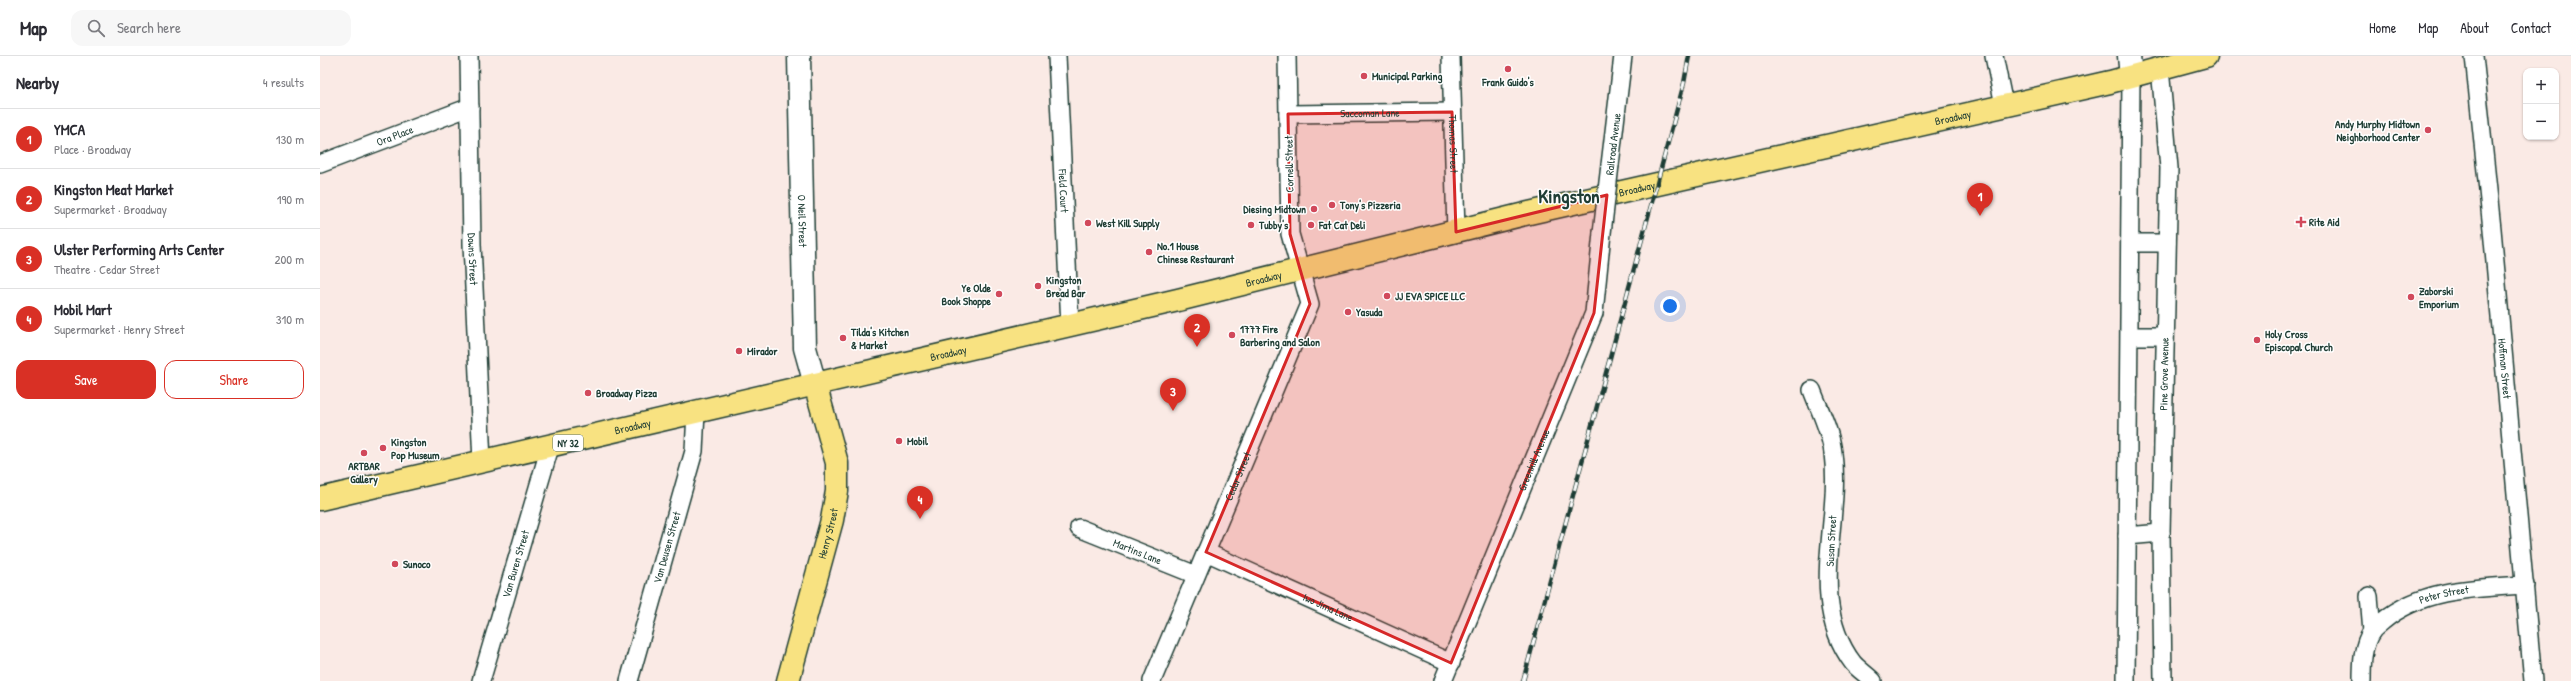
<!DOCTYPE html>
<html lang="en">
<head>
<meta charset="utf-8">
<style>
	body { margin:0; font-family:"Patrick Hand",sans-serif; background:#f7f7f7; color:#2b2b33 }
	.controls { position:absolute; right:12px; top:12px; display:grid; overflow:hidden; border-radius:8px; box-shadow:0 1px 3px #0004 }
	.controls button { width:36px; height:36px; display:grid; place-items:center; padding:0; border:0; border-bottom:1px solid #e1e1e2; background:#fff; color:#2b2b33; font:20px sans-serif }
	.you { position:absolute; left:1350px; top:250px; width:14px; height:14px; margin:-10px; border:3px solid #fff; border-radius:50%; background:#1a73e8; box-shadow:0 0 0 6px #1a73e833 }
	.badge { display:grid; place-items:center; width:26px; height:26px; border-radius:50%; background:#d93025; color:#fff; font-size:13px; font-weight:700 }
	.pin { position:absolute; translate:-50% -33px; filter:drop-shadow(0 1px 2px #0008) }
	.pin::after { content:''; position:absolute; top:21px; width:14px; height:12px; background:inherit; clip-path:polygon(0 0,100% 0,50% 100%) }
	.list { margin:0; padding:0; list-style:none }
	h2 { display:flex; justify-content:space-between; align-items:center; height:52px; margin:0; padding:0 16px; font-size:17px }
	h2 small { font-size:13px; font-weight:400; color:#7c7c81 }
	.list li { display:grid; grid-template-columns:26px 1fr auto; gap:12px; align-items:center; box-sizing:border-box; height:60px; padding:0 16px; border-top:1px solid #e1e1e2 }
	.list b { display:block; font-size:15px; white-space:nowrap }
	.list p { margin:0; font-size:13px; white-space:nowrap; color:#7c7c81 }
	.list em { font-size:13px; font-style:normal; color:#7c7c81 }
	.actions { display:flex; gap:8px; padding:12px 16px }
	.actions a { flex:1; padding:9px 0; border:1px solid #d93025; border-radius:12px; text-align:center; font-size:14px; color:#d93025 }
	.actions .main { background:#d93025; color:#fff }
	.icon { flex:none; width:22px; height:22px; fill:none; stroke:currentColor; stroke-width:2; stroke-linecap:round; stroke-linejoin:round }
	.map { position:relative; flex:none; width:2251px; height:625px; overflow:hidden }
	header { display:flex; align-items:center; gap:24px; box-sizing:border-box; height:56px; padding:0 20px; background:#fff; border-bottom:1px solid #e1e1e2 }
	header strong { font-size:19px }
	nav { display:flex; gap:22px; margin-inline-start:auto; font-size:14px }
	.search { width:280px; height:36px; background:#f7f7f7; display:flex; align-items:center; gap:10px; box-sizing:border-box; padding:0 14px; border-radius:12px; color:#7c7c81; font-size:15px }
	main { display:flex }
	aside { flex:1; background:#fff }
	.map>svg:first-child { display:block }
</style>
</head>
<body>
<header>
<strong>Map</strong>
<div class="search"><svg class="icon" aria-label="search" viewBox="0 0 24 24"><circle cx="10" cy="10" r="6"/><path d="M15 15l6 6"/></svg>Search here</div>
<nav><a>Home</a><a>Map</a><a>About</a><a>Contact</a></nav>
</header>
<main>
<aside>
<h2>Nearby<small>4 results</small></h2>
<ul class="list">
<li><span class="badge">1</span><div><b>YMCA</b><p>Place · Broadway</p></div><em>130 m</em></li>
<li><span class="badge">2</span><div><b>Kingston Meat Market</b><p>Supermarket · Broadway</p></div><em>190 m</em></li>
<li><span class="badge">3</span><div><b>Ulster Performing Arts Center</b><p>Theatre · Cedar Street</p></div><em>200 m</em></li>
<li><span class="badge">4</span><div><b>Mobil Mart</b><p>Supermarket · Henry Street</p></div><em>310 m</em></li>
</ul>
<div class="actions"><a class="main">Save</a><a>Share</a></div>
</aside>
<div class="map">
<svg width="2251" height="625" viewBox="0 0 2251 625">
	<rect width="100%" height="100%" fill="#faeae5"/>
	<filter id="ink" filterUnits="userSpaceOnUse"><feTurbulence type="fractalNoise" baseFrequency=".025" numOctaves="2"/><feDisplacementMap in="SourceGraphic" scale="8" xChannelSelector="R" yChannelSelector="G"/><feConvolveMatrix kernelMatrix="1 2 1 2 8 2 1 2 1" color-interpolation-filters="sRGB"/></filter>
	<g filter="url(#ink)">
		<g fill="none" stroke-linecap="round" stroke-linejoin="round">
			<!-- street casing -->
			<g stroke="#1f3d34" stroke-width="20">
				<g id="street">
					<path id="s1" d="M149,0L152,188L162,406"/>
					<path id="s2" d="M737,0L750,269"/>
					<path id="s3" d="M1131,0L1136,176"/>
					<path d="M1674,0L1684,49"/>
					<path id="s4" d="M2154,0L2172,173L2213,625"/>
					<path d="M1840,12L1849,112L1841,477L1843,625"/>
					<path id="s5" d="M968,58L1132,56"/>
					<path id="s6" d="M0,108L150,51"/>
					<path d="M1290,109L1303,0"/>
					<path d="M1811,187H1847"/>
					<path d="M1810,280H1845"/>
					<path d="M1492,334C1499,353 1511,376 1513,397C1522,466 1486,545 1533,607C1538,613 1547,619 1553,625"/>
					<path id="s7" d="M759,472L876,519"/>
					<path d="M1807,480L1841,477"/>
					<path id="s8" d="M886,496L1131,607"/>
					<path d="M2049,540L2052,575"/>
					<path id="s9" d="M161,625L230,391"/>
					<path id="s10" d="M309,625L374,395L376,356"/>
					<path id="s11" d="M832,625L990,248L970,178L967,0"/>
					<path id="s12" d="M1123,625L1274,257L1282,177"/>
					<path d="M1806,625L1811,21"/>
					<path id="s13" d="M2042,625C2042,609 2042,589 2052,575C2055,571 2060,568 2063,565C2103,532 2157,532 2205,529"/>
				</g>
			</g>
			<!-- secondary casing -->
			<g stroke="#1f3d34" stroke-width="25">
				<g id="secondary">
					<path id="s14" d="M479,0L485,292L495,328"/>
					<path d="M1809,0L1811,21"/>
				</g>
			</g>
			<!-- primary casing -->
			<g stroke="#1f3d34" stroke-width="25">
				<g id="primary">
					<path id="s15" d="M468,625L512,464L517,435V407L495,328"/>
				</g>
			</g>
			<!-- highway casing -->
			<g stroke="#1f3d34" stroke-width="25">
				<g id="highway">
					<path id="s16" d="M0,443L858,244L1209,157L1790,26L1886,0"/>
				</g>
			</g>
			<!-- street -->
			<use href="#street" stroke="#fff" stroke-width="17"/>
			<!-- secondary -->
			<use href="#secondary" stroke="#fff" stroke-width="22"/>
			<!-- primary -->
			<use href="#primary" stroke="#f8e281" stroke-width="22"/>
			<!-- highway -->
			<use href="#highway" stroke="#f8e281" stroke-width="22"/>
			<!-- rail casing -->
			<g stroke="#1f3d34" stroke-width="4.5">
				<path id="rail" d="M1203,625L1364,27L1369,0"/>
			</g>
			<!-- rail -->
			<use href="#rail" stroke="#fff" stroke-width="3" stroke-dasharray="9" stroke-linecap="butt"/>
			<!-- street-bridge casing -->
			<g stroke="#1f3d34" stroke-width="20" stroke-linecap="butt">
				<path id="street-bridge" d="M1282,177L1290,109"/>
			</g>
			<!-- street-bridge -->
			<use href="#street-bridge" stroke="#fff" stroke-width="17"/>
		</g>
	</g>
	<!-- marked area -->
	<path fill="#d62828" fill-opacity="0.2" stroke="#d62828" stroke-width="3" stroke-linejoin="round" d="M1132,56L1136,176L1287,139L1274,257L1131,607L886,496L990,248L970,178L968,58Z"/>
	<!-- markers -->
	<g fill="#d1495b" stroke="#fff" stroke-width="1.5">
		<circle cx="1188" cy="13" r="4"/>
		<circle cx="1044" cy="20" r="4"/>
		<circle cx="2108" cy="74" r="4"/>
		<circle cx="1012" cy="149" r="4"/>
		<circle cx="994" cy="153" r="4"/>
		<path d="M1979 160h4v4h4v4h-4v4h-4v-4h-4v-4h4z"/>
		<circle cx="768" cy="167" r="4"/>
		<circle cx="931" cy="169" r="4"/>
		<circle cx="991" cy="169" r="4"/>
		<circle cx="829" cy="196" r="4"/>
		<circle cx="718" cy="230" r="4"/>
		<circle cx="679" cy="238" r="4"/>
		<circle cx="1067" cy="240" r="4"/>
		<circle cx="2091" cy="241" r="4"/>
		<circle cx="1028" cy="256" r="4"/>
		<circle cx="912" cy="279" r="4"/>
		<circle cx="523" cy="282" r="4"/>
		<circle cx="1937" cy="284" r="4"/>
		<circle cx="419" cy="295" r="4"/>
		<circle cx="268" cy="337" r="4"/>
		<circle cx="579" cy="385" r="4"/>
		<circle cx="63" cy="392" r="4"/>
		<circle cx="44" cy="397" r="4"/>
		<circle cx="75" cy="508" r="4"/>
	</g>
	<g text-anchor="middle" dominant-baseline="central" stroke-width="3" stroke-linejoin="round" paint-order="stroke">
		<!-- shield labels -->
		<rect fill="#fff" stroke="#627771" stroke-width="1" x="233" y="379" width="30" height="16" rx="3"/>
		<g font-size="10" font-weight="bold" fill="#1f3d34">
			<text x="248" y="387">NY 32</text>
		</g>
		<!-- poi labels -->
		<g font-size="11" font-weight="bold" fill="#1f3d34" stroke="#fff" text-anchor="start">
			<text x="1052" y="20">Municipal Parking</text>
			<text x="1188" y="26" text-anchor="middle">Frank Guido's</text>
			<text x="2100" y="68" text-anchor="end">Andy Murphy Midtown<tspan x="2100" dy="13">Neighborhood Center</tspan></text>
			<text x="1020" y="149">Tony's Pizzeria</text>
			<text x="986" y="153" text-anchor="end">Diesing Midtown</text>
			<text x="1989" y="166">Rite Aid</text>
			<text x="776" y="167">West Kill Supply</text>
			<text x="939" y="169">Tubby's</text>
			<text x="999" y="169">Fat Cat Deli</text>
			<text x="837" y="190">No.1 House<tspan x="837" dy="13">Chinese Restaurant</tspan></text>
			<text x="726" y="224">Kingston<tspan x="726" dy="13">Bread Bar</tspan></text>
			<text x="671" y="232" text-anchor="end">Ye Olde<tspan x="671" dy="13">Book Shoppe</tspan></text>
			<text x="2099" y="235">Zaborski<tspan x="2099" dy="13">Emporium</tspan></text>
			<text x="1075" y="240">JJ EVA SPICE LLC</text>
			<text x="1036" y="256">Yasuda</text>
			<text x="920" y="273">1777 Fire<tspan x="920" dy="13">Barbering and Salon</tspan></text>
			<text x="531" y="276">Tilda's Kitchen<tspan x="531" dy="13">&amp; Market</tspan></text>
			<text x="1945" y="278">Holy Cross<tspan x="1945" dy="13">Episcopal Church</tspan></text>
			<text x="427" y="295">Mirador</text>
			<text x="276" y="337">Broadway Pizza</text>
			<text x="587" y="385">Mobil</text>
			<text x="71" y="386">Kingston<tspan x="71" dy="13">Pop Museum</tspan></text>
			<text x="44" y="410" text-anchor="middle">ARTBAR<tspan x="44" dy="13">Gallery</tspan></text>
			<text x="83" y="508">Sunoco</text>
		</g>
		<!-- street labels -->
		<g font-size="11" fill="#1f3d34" stroke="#fff">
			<text stroke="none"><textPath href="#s5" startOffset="82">Saccoman Lane</textPath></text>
			<text stroke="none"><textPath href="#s16" startOffset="1677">Broadway</textPath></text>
			<text stroke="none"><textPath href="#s6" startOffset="80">Ora Place</textPath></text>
			<text stroke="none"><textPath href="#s3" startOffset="88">Thomas Street</textPath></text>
			<text transform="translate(1293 88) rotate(-83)">Railroad Avenue</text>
			<text transform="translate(969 108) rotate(-91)">Cornell Street</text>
			<text stroke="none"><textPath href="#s16" startOffset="1353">Broadway</textPath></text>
			<text stroke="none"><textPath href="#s2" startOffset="135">Field Court</textPath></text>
			<text stroke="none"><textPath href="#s14" startOffset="165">O Neil Street</textPath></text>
			<text stroke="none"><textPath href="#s1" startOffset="203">Downs Street</textPath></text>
			<text stroke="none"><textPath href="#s16" startOffset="969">Broadway</textPath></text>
			<text stroke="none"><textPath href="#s16" startOffset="645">Broadway</textPath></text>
			<text stroke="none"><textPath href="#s4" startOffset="314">Hoffman Street</textPath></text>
			<text transform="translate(1844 318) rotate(-89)">Pine Grove Avenue</text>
			<text stroke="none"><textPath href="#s16" startOffset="321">Broadway</textPath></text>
			<text stroke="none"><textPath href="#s12" startOffset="239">Greenkill Avenue</textPath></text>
			<text stroke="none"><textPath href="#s11" startOffset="222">Cedar Street</textPath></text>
			<text stroke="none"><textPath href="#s15" startOffset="153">Henry Street</textPath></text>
			<text transform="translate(1511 485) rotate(-87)">Susan Street</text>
			<text stroke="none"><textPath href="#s10" startOffset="139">Van Deusen Street</textPath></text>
			<text stroke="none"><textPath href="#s7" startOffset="63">Martins Lane</textPath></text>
			<text stroke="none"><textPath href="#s9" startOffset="122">Van Buren Street</textPath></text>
			<text stroke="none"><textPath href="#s13" startOffset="134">Peter Street</textPath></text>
			<text stroke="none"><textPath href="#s8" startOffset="134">Iwo Jima Lane</textPath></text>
		</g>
		<!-- town labels -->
		<g font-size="19" font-weight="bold" fill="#1f3d34" stroke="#fff">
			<text x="1249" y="140">Kingston</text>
		</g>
	</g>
</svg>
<div class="controls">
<button>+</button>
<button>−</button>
</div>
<div class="you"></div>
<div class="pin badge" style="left:1660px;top:160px">1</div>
<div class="pin badge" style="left:877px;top:291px">2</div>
<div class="pin badge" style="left:853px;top:355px">3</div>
<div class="pin badge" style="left:600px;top:463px">4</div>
</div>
</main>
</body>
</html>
